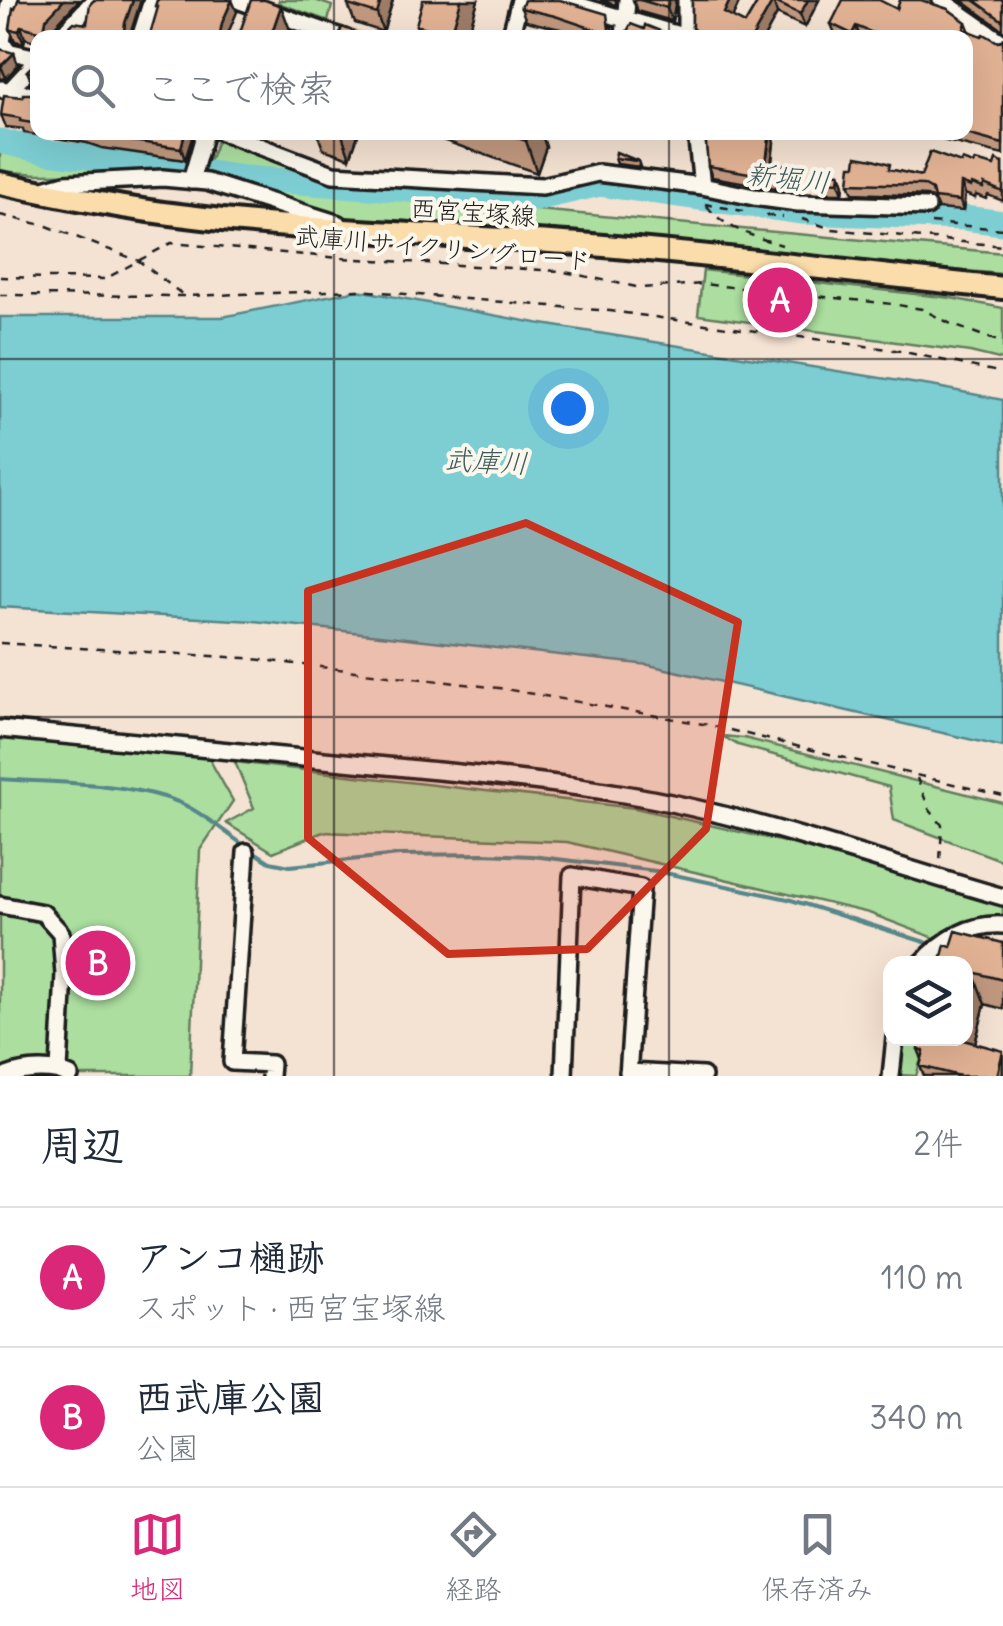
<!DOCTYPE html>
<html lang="ja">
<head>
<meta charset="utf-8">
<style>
	body { margin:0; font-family:Delius,"Klee One",sans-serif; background:#f6f6f7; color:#1f2937 }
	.controls { position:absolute; right:30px; bottom:30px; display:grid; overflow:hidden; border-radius:20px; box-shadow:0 10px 40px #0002 }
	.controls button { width:90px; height:90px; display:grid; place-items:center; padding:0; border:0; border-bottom:2px solid #e0e1e3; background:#fff; color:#1f2937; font:50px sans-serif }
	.you { position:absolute; left:568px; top:408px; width:35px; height:35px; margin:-25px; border:8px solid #fff; border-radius:50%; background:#1a73e8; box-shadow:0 0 0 15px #1a73e833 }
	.badge { display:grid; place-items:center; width:65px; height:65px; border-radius:50%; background:#db2777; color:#fff; font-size:32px; font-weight:700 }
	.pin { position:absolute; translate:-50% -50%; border:5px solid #fff; box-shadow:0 2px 10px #0006 }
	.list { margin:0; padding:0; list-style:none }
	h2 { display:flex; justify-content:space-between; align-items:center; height:130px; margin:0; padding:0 40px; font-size:42px }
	h2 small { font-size:32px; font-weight:400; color:#747a83 }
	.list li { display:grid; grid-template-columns:65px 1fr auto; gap:30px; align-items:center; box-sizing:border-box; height:140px; padding:0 40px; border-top:2px solid #e0e1e3 }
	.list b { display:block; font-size:38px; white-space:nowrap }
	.list p { margin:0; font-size:32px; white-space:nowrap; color:#747a83 }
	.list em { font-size:32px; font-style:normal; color:#747a83 }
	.icon { flex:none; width:55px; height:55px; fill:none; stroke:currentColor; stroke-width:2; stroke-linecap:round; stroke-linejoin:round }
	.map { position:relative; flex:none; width:1003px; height:1076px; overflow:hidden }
	.search { position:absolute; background:#fff; box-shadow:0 10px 40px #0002; left:30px; right:30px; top:30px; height:110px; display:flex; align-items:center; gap:25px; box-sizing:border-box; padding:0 35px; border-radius:20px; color:#747a83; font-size:38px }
	.sheet { height:410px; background:#fff }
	nav { display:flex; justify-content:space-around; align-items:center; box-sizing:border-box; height:140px; border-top:2px solid #e0e1e3; background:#fff; font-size:28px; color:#747a83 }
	nav a { display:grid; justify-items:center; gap:5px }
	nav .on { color:#db2777 }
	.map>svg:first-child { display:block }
</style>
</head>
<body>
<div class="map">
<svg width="1003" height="1076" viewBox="0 0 1003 1076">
	<rect width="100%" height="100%" fill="#f4e2d2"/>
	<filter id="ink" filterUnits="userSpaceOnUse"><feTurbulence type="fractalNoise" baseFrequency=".01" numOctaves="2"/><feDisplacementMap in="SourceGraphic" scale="20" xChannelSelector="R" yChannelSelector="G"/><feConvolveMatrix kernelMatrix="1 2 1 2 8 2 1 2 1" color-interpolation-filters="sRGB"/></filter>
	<g filter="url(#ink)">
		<!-- green -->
		<path fill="#abde9f" stroke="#647d5e" stroke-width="2.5" d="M279,0H315L332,6L328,21L278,3Z
			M218,138L352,193L1003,253V274L358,221L241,187L243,181L273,183L274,176L207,167Z
			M0,146L127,165L126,173L38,174L0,171Z
			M703,270L951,298L1003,308V360L970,352L698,315Z
			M722,736L744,738L1003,803V861L894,820L889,787L738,745Z
			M0,738L208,757L233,801L200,850L190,1076H0Z
			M235,762L635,808L863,860L1003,905V917L965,922L934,938L869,913L567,842L323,832L273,852L226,823L254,808Z
			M903,1039H927L916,1076L900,1075Z"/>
		<!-- water -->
		<path fill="#7dced3" stroke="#56878a" stroke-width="2.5" d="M358,290L536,323L937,387L1003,400V747L649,665L254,621L0,607V317H222Z"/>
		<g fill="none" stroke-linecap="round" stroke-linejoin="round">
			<!-- stream -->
			<path stroke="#56878a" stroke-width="4" d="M0,779C53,783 114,782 164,797C194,805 220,829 245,846
				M253,851L270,862L290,866L399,855L483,854L532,856L656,871L788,899L928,943"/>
			<!-- river -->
			<path stroke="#7dced3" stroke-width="25" d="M0,141L48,152L184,169
				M210,173L243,178L534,199L600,184L802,212L964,218L1003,223"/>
			<!-- minor casing -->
			<g stroke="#1c1c1c" stroke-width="22">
				<path id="minor" d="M10,0L2,41L7,51L38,58
					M237,0L344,38
					M560,0L686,37
					M686,0V38
					M941,0L1003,43
					M59,38L94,0
					M140,38L152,0
					M510,38L520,0
					M624,38L627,0
					M2,89L38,96
					M9,91L38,60
					M222,132L333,174L542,186L598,173L702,186L754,197L798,203L927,207
					M696,132L702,186
					M191,181L205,132
					M40,190L65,183L163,178L207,182L339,224
					M0,729C125,741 251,753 376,765C459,773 542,780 624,794C754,816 877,861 1003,897
					M246,852L232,1062L271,1064L270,1076
					M0,905L43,913L61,933L64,974L59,1070
					M921,964C943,940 970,923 1003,925
					M628,1072L703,1076
					M7,1076C25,1069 53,1067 70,1076
					M564,1076L572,876L641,888L628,1076
					M891,1076L895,1038"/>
			</g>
			<!-- major casing -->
			<g stroke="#1c1c1c" stroke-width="28">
				<path id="major" d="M0,183C60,196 119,208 179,215C312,232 447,234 580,244C722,255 862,274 1003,288"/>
			</g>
			<!-- path -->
			<path stroke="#1c1c1c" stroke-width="2.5" stroke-dasharray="8 8" stroke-linecap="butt" d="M705,204L743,211
				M707,206C724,229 756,237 782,245
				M0,215L47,226L139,261L183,295
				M766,215L783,217
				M802,219L832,229L1003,246
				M931,223L1003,229
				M0,277L105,279L171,243L340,258L560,271L641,288L702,284L892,304L922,309L953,325L1003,343
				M0,295L185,296L358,290L610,311L895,350L1003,373
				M0,643L245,658L499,688L709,725L1003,796
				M917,778L929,809L942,825L940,863"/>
			<!-- minor -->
			<use href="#minor" stroke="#fbf7ec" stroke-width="15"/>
			<!-- major -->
			<use href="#major" stroke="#fbddab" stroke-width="20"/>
		</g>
		<!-- wall -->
		<path fill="#c2997f" stroke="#1c1c1c" stroke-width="2.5" d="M393,0L383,32L355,23L348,5Z
			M478,0L467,38H420L416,25Z
			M600,0H617L615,5Z
			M633,0H676L672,21L637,11Z
			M692,0H738L739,3L732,18L745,24L759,0H819L805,27L777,14L764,38H696L692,28Z
			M961,0H1003V30Z
			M521,8L612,27L614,35L674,38H586L560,29L526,21Z
			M15,9L50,31V35L51,37L129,35V38H38V42L25,38L24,43L15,41L10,29Z
			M897,9L966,22L970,32L998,42L1003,39V155L942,140L940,132H966V38H838L836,36L831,24Z
			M0,49L18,65L6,78L0,79Z
			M38,60V85L32,83L27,71Z
			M38,94V132H190L192,138L185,160L102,148L87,143L24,133L23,129L6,127L1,115L23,97Z
			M317,132H359L350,158L323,149Z
			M424,132H541L546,147L537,173L425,134Z
			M771,132L774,142L772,163L786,165L790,176L788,190L712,177L708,166Z
			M615,158L638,161L640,167L617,164Z
			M961,163L994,166L1003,163V201L988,195L986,199L976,195L975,198L965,194L963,211L938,209L934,200L927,196L853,193L849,183L892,170L921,176Z
			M840,173L844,185L843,193H827L823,181Z
			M1003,943V1009L985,1004L975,1044L1003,1076H924L920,1066L922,1059L918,1049L966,1038L941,960L951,947Z"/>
		<!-- shaded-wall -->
		<path fill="#9e7d68" stroke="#1c1c1c" stroke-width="2.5" d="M64,0H79L50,31L49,38L44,30L46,19Z
			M133,0H141L129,38H123L125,23Z
			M232,0L237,12L226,38H219L222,23Z
			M381,0H393L383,32L377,14Z
			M461,0H478L467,38H451V35Z
			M669,0H676L672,21L667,8Z
			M730,0H738L739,3L729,26L724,13Z
			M808,0H819L805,27L800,14Z
			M773,1L777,14L764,38H752Z
			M281,6L293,38H270Z
			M21,26L25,38L24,43L19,31Z
			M856,26L860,38H853L852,34Z
			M14,53L18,65L6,78L1,66Z
			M185,132H190L192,138L185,160L181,148Z
			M341,132H359L350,158Z
			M529,132H541L546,147L537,173L526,141Z
			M771,132L774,142L770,173L766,162Z
			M786,165L790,176L788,190L784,179Z
			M840,173L844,185L843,193L839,182Z
			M961,183L965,194L963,211L960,201Z
			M973,972L985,1004L968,1071L956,1039L966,1038V1002Z
			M1003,1052V1076H997Z"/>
		<!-- building -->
		<path fill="#e2b294" stroke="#1c1c1c" stroke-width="2.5" d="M18,0H64L46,19L44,30L51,37L62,34L74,22L87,24L90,4L94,0H133L125,23L123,38H45L46,33L21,26L19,31L10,29L13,8L15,9Z
			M157,0H232L222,23L219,38H149L158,7L155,6Z
			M251,0H265L281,6L270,38H238Z
			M349,0H381L377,14L348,5Z
			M423,0H461L451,35L416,25Z
			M524,0H560L607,14L609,29L614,35H625L631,24L644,29L645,25L673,36V38H620L555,16L521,8Z
			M640,0H669L667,8Z
			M692,0H730L724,13L745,24L759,0H808L800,14L773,1L752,38H698L700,35L692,28Z
			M843,0H879L897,9L900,0H921L948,9L966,22L964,29L982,36L984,34L998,42L1003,39V144L959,132H966V38H885L856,26L852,34L831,24Z
			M974,0H1003V21Z
			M342,27L369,37V38H338Z
			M0,49L14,53L0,67Z
			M38,60V74L27,71Z
			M23,94H38V124L20,121V118L1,115L4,95L23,97Z
			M86,132H185L181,148L98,136Z
			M501,132H529L526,141Z
			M705,132H770L766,162L786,165L784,179L708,166Z
			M616,152L638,161L615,158Z
			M930,152L961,163L962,160L973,164L975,161L994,166L996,160L1003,163V192L984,184L983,188L972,184L971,187L961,183L960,201L934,198L932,190L923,185L849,183L851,165H856L857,156L874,159L890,164L889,169L921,176Z
			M824,172L840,173L839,182L823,181Z
			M956,931L1003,943V980L973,972L966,1002V964H938L939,960H941L945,945L951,947Z
			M921,1038H956L1003,1051L997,1076H960L920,1066L924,1051L918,1049Z"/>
	</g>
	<!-- marked area -->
	<path fill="#c8321e" fill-opacity="0.2" stroke="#c8321e" stroke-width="8" stroke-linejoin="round" d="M526,523L738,622L706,829L587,949L448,954L308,838V591Z"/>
	<!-- grid -->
	<path fill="none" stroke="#1c1c1c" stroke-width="2.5" stroke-opacity="0.55" d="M334,0V38M669,0V38M334,132V1076M669,132V1076M0,359H1003M0,717H1003"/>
	<g text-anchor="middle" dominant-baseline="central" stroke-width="8" stroke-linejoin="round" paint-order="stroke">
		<!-- street labels -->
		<g font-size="25" fill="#1c1c1c" stroke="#fbf7ec">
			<text transform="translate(473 212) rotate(4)">西宮宝塚線</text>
			<text transform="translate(443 248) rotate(5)">武庫川サイクリングロード</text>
		</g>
		<!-- water labels -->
		<g font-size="28" font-style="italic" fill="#3e5a5c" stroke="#fbf7ec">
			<text transform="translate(788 178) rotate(6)">新堀川</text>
			<text transform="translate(486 461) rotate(3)">武庫川</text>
		</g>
	</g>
</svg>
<div class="controls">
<button><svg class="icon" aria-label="layers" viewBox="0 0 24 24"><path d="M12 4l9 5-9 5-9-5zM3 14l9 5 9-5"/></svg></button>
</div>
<div class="you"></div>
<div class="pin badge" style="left:780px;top:300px">A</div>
<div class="pin badge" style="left:98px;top:963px">B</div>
<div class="search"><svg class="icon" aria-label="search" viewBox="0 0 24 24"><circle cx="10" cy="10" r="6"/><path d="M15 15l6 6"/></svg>ここで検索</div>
</div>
<section class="sheet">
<h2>周辺<small>2件</small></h2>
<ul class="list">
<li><span class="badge">A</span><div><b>アンコ樋跡</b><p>スポット · 西宮宝塚線</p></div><em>110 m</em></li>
<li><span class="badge">B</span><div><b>西武庫公園</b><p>公園</p></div><em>340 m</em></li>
</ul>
</section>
<nav>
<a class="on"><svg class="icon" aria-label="map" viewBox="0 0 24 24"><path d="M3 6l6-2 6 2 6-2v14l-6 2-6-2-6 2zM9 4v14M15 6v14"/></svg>地図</a>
<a><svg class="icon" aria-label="directions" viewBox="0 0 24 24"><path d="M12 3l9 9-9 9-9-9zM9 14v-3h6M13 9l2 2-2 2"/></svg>経路</a>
<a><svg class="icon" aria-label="saved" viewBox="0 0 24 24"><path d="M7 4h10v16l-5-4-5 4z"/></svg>保存済み</a>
</nav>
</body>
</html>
